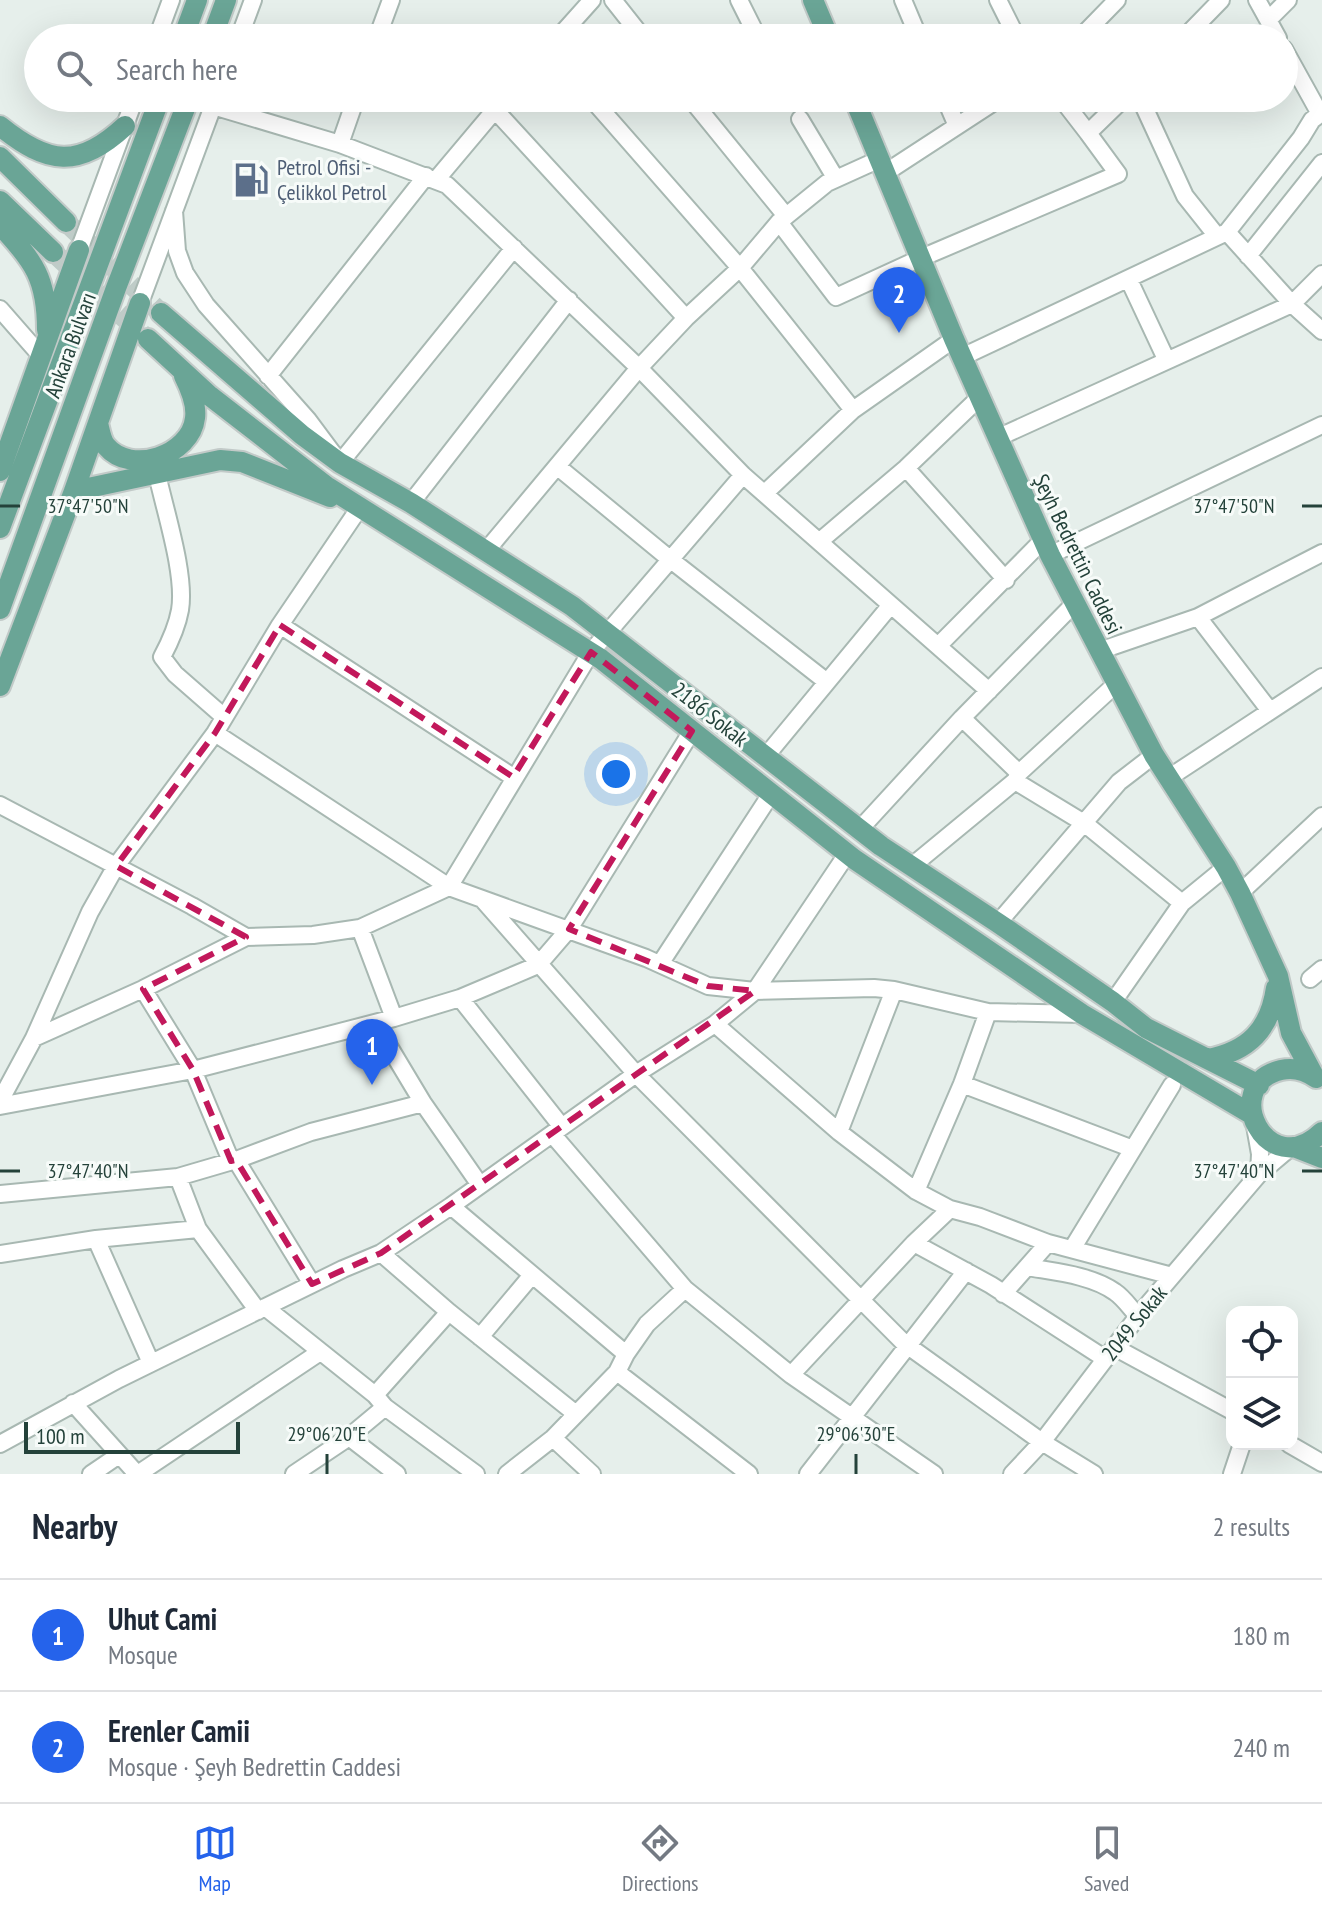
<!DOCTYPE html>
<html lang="en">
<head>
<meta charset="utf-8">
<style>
	body { margin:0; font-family:"PT Sans Narrow",sans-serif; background:#f2f2f3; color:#1f2937 }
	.controls { position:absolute; right:24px; bottom:24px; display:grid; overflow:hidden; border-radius:16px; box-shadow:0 8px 32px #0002 }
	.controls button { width:72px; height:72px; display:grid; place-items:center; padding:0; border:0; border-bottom:2px solid #e0e1e3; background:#fff; color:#1f2937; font:40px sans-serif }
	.scale { position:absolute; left:24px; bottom:20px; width:216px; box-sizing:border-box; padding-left:8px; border:4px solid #24423a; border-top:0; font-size:22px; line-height:28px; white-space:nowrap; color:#24423a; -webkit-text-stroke:6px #f7fbf9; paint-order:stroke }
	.you { position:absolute; left:616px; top:774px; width:28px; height:28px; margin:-20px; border:6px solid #fff; border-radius:50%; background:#1a73e8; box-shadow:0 0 0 12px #1a73e833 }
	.badge { display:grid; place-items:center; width:52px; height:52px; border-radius:50%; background:#2563eb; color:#fff; font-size:26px; font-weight:700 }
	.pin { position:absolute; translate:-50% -66px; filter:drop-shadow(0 2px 4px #0008) }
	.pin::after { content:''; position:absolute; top:42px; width:28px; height:24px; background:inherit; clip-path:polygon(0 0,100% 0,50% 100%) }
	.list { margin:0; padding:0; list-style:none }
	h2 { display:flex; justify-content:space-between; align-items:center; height:104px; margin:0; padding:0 32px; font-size:34px }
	h2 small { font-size:26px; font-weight:400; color:#747a83 }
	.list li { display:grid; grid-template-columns:52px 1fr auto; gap:24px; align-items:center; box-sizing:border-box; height:112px; padding:0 32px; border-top:2px solid #e0e1e3 }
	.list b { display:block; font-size:30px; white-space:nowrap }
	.list p { margin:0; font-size:26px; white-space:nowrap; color:#747a83 }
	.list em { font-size:26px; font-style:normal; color:#747a83 }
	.icon { flex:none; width:44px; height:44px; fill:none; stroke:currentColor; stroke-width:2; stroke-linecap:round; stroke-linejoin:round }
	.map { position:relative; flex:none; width:1322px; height:1474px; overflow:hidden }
	.search { position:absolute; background:#fff; box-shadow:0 8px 32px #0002; left:24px; right:24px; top:24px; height:88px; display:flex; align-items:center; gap:20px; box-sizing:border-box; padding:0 28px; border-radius:44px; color:#747a83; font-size:30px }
	.sheet { height:328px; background:#fff }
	nav { display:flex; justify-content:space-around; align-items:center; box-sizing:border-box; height:112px; border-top:2px solid #e0e1e3; background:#fff; font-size:22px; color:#747a83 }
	nav a { display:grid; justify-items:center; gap:4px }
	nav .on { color:#2563eb }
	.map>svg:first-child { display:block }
</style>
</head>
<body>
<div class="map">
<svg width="1322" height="1474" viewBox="0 0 1322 1474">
	<rect width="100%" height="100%" fill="#e6efeb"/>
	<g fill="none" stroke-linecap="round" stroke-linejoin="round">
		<!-- major-tunnel -->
		<path stroke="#bfccc8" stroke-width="20" stroke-dasharray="20 10" stroke-linecap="butt" d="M66,222L161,313
			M53,252L144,336"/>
		<!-- minor casing -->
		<g stroke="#a8b8b2" stroke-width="20">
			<path id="minor" d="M613,0L643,38
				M739,0L758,38
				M903,0L919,38
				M998,0L1017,38
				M1257,0L1278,38
				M1269,19L1288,0
				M157,38L171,0
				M239,38L253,0
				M377,38L391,0
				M558,38L592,0
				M1080,38L1117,0
				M1184,38L1221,0
				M591,98L740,268L853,410
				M690,98L786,216
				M945,98L957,126
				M1061,98L1088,133
				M1140,98L1185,196L1216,235
				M213,106L340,144L447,185L639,368L743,475L989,691
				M495,110L686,318
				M800,119L836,179
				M340,144L356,98
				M885,173L1000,98
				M436,180L505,98
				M174,211L177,251L185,273L206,305L308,420L340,463L514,248
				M779,222L836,297L921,258L1118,174L1088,133L1124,98
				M1227,232L1292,304L1322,331
				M79,250L135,98
				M1248,256L1322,163
				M1129,280L1166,359
				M140,303L216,98
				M0,309L42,357
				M962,357L1227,232L1301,138L1312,120L1320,114L1284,49
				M268,376L426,176
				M997,438L1292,304L1322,274
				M558,467L671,560L827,682
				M906,468L1006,580
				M157,474C165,511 186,575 180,610C177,627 170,642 162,657L175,674L223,716
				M765,493L853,410L954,339
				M411,503L569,300
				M820,541L906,468L979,398
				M486,551L639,368L686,318L740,268L779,222L827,183L880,159
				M1050,555L1322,425
				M1198,617L1270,711
				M280,625L513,777
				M938,646L1044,539
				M1099,651L1198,617L1322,553
				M962,718L1019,773
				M215,733L449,887L646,958L708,986L755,991L847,854
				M766,756L890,606
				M1170,777L1322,677
				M1015,781L1084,823L1182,903
				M0,805L192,906L246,937
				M860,829L962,718L1075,603
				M912,866L1015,781L1019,773L1116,684
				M1240,893L1322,816
				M483,900L636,1074L904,1343L1042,1442L1094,1474
				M998,923L1119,782L1154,755
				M360,928L394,1018
				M660,964L771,794
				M1310,979L1322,969
				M143,989L193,1070L231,1161
				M460,998L562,1127
				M1113,1002L1182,903L1226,867
				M375,1023L423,1103L480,1185
				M715,1024L839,1132L916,1191L950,1209L980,1217L1048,1243L1172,1276
				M34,1038L143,989L246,937L313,935L360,928L449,887L591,652L743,475
				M962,1084L1133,1149
				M0,1101L34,1038L90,912L116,866L215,733L280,625L360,507
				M0,1106L193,1070L394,1018L460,998L538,965L569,929L692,731
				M1255,1126L1260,1154L1259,1174
				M839,1132L894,990
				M553,1135L685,1289L791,1375L934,1474
				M236,1160L312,1284
				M178,1177L198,1229L258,1311
				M916,1191L962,1084L988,1012
				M0,1194L178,1177L236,1160L311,1132L423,1103
				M451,1206L626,1354
				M96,1239L151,1363
				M914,1243L991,1285L1104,1358
				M1072,1249L1172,1085
				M381,1253L449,1312L576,1414
				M0,1254L96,1239L198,1229
				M1027,1267C1055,1272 1091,1275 1115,1292C1124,1298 1131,1309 1138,1316
				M1003,1294L1048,1243
				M265,1307L375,1395L385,1407L476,1474
				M480,1337L532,1275
				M1114,1347L1232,1411
				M617,1372L749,1474
				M791,1375L914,1243L950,1209
				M375,1395L449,1312
				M73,1403L137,1474
				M349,1437L397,1474
				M553,1438L592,1474
				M0,1444L119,1379L343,1269L381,1253L451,1206L636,1074L715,1024L755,991L874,988L894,990L988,1012L1082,1014
				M1289,1444L1322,1463
				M91,1474L119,1455
				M138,1474L320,1352
				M294,1474L349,1437L385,1407
				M507,1474L553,1438L617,1372L626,1354L647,1324L685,1289
				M808,1474L966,1271
				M1012,1474L1042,1442L1138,1316L1259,1174L1291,1147
				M1232,1474L1242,1444"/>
		</g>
		<!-- major casing -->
		<g stroke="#c2cac8" stroke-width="24">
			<path id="major" d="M813,0L829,38
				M183,38L197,0
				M212,38L226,0
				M854,98L954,339L1050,555L1154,755L1226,867L1240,893L1278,976L1291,1033L1314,1076
				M0,126C48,165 79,169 125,126
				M0,157L66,222
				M0,201L53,252
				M0,225C34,261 47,279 47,330
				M161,313L302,435L340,463L411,503L572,606L881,846L998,923L1113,1002L1146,1028L1259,1085
				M148,339L210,396L326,486L601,659L854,859L1082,1014L1251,1114
				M98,423C100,431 101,440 106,446C131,476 191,455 195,418C197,404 190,388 184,376
				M0,471L79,250
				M74,491L220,460L242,462L330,497
				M0,528L160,98
				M0,609L116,288L189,98
				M0,686L74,491L140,303
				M1208,1059C1249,1051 1270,1029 1276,988
				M1316,1078C1305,1070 1294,1067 1281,1070C1218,1085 1267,1185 1322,1132
				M1294,1147L1322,1158"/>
		</g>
		<!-- minor -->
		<use href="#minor" stroke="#fff" stroke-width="16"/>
		<!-- major -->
		<use href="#major" stroke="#6aa596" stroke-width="20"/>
	</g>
	<!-- marked area -->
	<path fill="none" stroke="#c2185b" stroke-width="6" stroke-dasharray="16 10" stroke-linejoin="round" d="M280,625L513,777L591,652L692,731L569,929L708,986L755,991L381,1253L312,1284L236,1160L231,1161L193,1070L143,989L246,937L116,866L215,733Z"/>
	<!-- ticks -->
	<path fill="none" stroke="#24423a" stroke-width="3" d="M0,506H20M1302,506H1322M0,1171H20M1302,1171H1322M327,1454V1474M856,1454V1474"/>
	<!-- icons -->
	<defs>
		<g id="fuel-bare" transform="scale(2.76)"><path d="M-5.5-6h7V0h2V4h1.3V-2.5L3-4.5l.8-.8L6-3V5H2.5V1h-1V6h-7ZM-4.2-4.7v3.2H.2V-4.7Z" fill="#5c6f8a" stroke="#f7fbf9" stroke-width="2.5" paint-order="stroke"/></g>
	</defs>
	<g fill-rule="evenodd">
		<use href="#fuel-bare" x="251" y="180"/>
	</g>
	<g text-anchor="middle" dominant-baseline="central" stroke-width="6" stroke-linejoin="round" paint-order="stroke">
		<!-- service labels -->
		<g font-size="22" fill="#4e5e75" stroke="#f7fbf9" text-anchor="start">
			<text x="277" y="167">Petrol Ofisi -<tspan x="277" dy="25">Çelikkol Petrol</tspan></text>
		</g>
		<!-- street labels -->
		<g font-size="22" fill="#24423a" stroke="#f7fbf9">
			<text transform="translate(70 345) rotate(-70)">Ankara Bulvarı</text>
			<text transform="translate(1078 554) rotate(64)">Şeyh Bedrettin Caddesi</text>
			<text transform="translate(710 714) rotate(38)">2186 Sokak</text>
			<text transform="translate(1134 1323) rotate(-51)">2049 Sokak</text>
		</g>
	</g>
	<g font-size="20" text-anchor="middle" fill="#24423a" stroke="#f7fbf9" stroke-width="6" stroke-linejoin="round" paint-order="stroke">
		<text x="88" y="513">37°47'50"N</text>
		<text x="1234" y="513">37°47'50"N</text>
		<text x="88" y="1178">37°47'40"N</text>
		<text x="1234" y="1178">37°47'40"N</text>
		<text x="327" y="1441">29°06'20"E</text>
		<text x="856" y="1441">29°06'30"E</text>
	</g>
</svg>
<div class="controls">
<button><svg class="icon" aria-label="locate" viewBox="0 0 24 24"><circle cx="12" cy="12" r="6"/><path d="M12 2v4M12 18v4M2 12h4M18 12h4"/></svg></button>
<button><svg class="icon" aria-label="layers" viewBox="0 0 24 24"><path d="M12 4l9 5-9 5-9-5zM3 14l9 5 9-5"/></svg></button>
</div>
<div class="scale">100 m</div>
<div class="you"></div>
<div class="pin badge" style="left:372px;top:1085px">1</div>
<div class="pin badge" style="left:899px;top:333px">2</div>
<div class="search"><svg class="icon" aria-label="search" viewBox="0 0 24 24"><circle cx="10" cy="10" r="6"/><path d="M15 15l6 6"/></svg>Search here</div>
</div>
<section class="sheet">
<h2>Nearby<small>2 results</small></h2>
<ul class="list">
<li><span class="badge">1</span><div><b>Uhut Cami</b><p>Mosque</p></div><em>180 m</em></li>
<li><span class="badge">2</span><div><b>Erenler Camii</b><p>Mosque · Şeyh Bedrettin Caddesi</p></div><em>240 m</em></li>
</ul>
</section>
<nav>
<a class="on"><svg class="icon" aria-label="map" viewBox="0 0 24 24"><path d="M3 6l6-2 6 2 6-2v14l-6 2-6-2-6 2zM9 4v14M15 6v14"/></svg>Map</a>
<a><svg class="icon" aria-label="directions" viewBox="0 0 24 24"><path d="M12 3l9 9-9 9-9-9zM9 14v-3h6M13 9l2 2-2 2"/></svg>Directions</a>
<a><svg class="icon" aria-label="saved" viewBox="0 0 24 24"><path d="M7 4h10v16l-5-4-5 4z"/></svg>Saved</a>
</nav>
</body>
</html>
